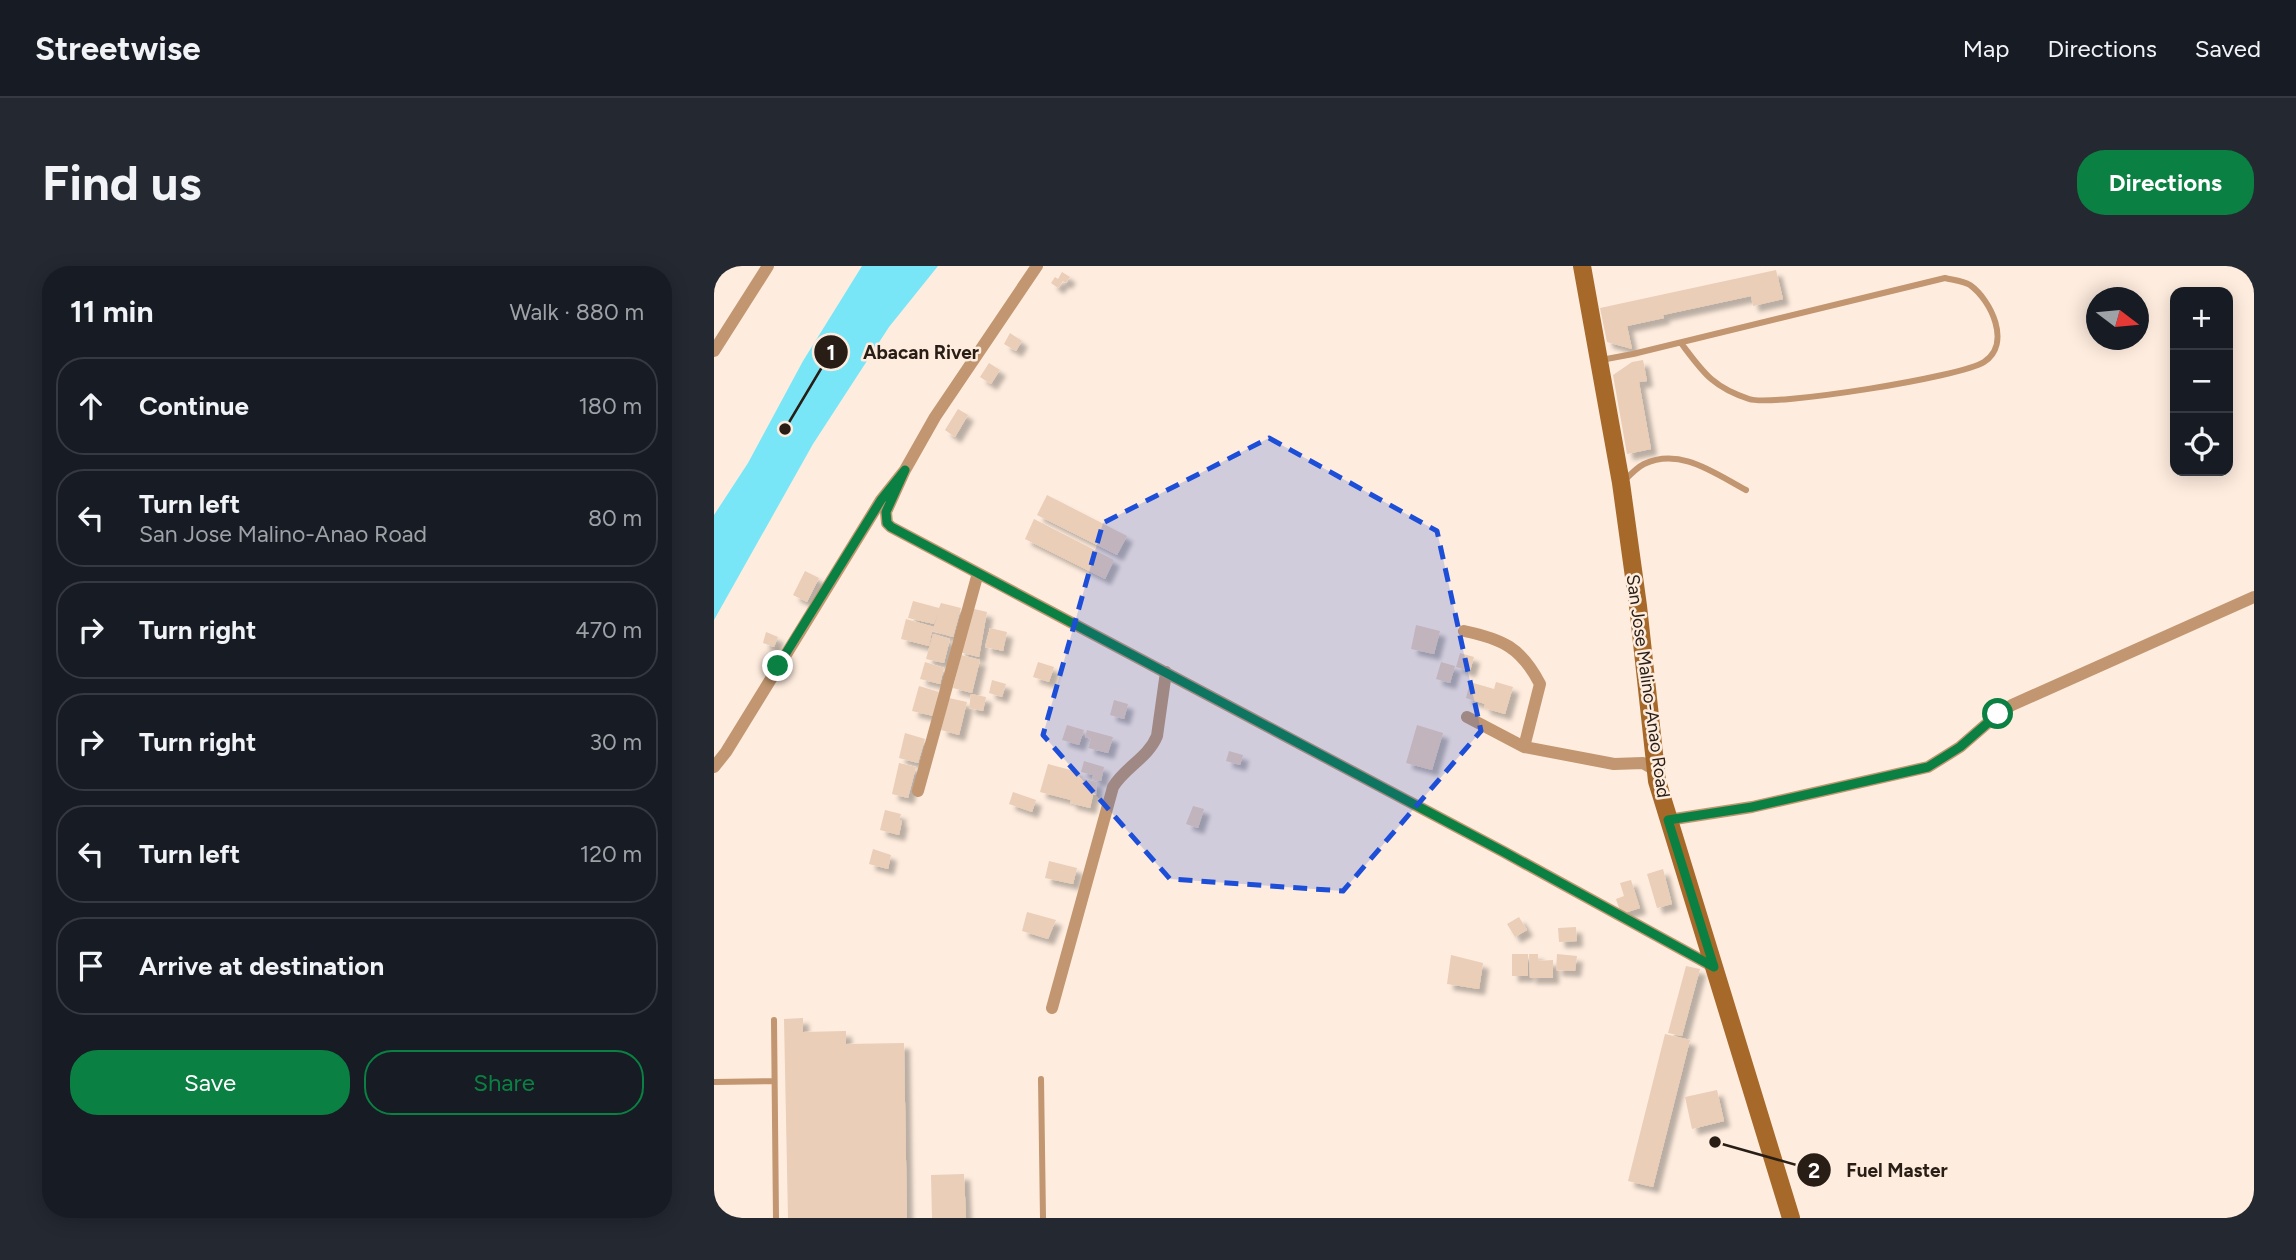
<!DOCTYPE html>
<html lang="en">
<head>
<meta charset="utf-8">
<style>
	body { margin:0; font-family:Figtree,sans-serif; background:#242831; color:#f1f3f6 }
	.controls { position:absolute; right:21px; top:21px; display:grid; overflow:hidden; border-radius:14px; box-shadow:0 4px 18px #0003 }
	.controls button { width:63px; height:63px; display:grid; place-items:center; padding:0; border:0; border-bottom:2px solid #363941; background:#171b24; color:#f1f3f6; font:35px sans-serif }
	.compass { position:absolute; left:1372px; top:21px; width:63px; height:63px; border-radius:50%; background:#171b24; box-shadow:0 4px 18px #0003; rotate:106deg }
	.stop { position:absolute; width:21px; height:21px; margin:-16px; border:5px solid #0b8043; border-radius:50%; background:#fff }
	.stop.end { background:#0b8043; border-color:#fff; box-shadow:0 2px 7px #0008 }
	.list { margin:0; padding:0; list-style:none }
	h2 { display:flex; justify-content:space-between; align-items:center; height:91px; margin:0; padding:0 28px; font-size:30px }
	h2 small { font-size:23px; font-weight:400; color:#9ea1a6 }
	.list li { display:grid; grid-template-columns:46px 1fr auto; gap:21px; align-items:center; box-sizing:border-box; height:98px; margin:0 14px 14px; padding:0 14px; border:2px solid #363941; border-radius:28px }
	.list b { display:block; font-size:26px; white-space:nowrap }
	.list p { margin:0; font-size:23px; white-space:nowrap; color:#9ea1a6 }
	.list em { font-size:23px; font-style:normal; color:#9ea1a6 }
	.actions { display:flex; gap:14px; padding:21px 28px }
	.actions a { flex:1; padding:16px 0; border:2px solid #0b8043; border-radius:28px; text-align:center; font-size:24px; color:#0b8043 }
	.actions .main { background:#0b8043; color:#fff }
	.icon { flex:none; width:38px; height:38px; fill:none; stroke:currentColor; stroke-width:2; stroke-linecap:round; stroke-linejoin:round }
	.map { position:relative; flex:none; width:1540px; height:952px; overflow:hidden; border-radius:28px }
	header { display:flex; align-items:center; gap:42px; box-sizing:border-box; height:98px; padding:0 35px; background:#171b24; border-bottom:2px solid #363941 }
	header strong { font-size:33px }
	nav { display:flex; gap:38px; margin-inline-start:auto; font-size:24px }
	.intro { display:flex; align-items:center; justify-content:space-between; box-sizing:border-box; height:168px; padding:0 42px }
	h1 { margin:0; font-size:49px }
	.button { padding:18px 32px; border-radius:28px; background:#0b8043; color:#fff; font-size:24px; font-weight:700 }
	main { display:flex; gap:42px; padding:0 42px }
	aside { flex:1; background:#171b24; border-radius:28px; box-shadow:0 4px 18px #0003 }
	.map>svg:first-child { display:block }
</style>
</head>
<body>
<header>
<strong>Streetwise</strong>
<nav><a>Map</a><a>Directions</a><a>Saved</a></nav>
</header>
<div class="intro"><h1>Find us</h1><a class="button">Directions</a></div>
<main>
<aside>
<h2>11 min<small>Walk · 880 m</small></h2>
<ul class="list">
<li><svg class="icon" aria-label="ahead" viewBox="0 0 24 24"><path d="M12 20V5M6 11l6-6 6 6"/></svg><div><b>Continue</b></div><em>180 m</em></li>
<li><svg class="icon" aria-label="left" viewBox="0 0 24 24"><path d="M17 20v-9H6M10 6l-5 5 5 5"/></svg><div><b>Turn left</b><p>San Jose Malino-Anao Road</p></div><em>80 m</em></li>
<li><svg class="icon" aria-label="right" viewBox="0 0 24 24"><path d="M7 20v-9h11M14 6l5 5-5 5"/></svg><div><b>Turn right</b></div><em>470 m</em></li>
<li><svg class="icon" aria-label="right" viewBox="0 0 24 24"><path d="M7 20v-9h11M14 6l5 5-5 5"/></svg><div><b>Turn right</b></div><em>30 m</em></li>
<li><svg class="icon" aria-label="left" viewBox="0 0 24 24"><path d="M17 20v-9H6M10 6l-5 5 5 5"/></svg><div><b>Turn left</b></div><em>120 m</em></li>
<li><svg class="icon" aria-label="arrive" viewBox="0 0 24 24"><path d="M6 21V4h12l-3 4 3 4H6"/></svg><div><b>Arrive at destination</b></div></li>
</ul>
<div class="actions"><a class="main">Save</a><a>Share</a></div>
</aside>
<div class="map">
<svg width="1540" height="952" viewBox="0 0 1540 952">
	<defs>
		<filter id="shadow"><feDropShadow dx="6" dy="6" stdDeviation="2" flood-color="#0004"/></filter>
	</defs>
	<rect width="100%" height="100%" fill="#feecde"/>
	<!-- water -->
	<path fill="#78e6f6" d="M148,0H224L175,61L99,178L0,354V249L34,197L89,95Z"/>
	<!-- building -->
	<path fill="#eaceb7" filter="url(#shadow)" d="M1062,4L1069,33L1039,40L1037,30L949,49L950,52L913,60L918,83L893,76L886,42Z
		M348,6L356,11L352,17L349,15L344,22L337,17L341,11L344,13Z
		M296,67L308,75L302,85L290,78Z
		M929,94L933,115L925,116L937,183L913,188L899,109L918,96Z
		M275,97L286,104L277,118L266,111Z
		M244,143L254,149L241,171L231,164Z
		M333,229L413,270L403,289L323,249Z
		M320,253L400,294L391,313L311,273Z
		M91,305L105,312L93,336L79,329Z
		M199,335L225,342L227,337L247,342L239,371L218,365L215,380L187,373L192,353L220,361L225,345L220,358L194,352Z
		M256,342L273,346L265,391L245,386Z
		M702,359L726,365L720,388L697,383Z
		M276,362L293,366L289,385L271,381Z
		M52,366L64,371L60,381L49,377Z
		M219,368L236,373L230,397L212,393Z
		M746,387L760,391L756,405L742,401Z
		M247,389L266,394L258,427L239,422Z
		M211,396L230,402L226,418L206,413Z
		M324,396L340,401L335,416L319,411Z
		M727,396L741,400L736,417L722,413Z
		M278,414L292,418L288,431L275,427Z
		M756,416L780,423L782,416L799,421L791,448L770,442L771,438L752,432Z
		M205,420L225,426L219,450L198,445Z
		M257,428L272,431L269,445L255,442Z
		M235,432L253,436L245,469L227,464Z
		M400,434L414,438L410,453L396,449Z
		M353,459L370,464L365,479L348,474Z
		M703,459L729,467L718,504L692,497Z
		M373,464L399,471L394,487L374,482L377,473L371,471Z
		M191,467L211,473L204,497L185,492Z
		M515,485L529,489L526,499L512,495Z
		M370,495L390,501L387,515L378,513L379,509L367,506Z
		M185,497L202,501L194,532L178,528Z
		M334,498L364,506L362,511L383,516L382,529H379L376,542L356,537L357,534L326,526Z
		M299,526L322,534L318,546L295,538Z
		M479,540L490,543L484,562L472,558Z
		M171,544L187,548L185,554L188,555L185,569L166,564Z
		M159,583L177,589L174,603L155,598Z
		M335,595L363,602L359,618L331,612Z
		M949,603L958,638L943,642L933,608Z
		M917,614L926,642L907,648L902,633L910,630L906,617Z
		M313,646L342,654L334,673L308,665Z
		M805,651L813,664L801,671L793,658Z
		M862,661L863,675L845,676L844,662Z
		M798,688H814V710H798Z
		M815,688H824V695L839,694V712H816Z
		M843,688L863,690L861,705L842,704Z
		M737,689L769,697L765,723L733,718Z
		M972,700L986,703L968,770L954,767Z
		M89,752V766L132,765V778L190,777L193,952H74L70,753Z
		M951,768L976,774L939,921L914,915Z
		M1003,824L1010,855L978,863L971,831Z
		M250,908L252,952H218L217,909Z"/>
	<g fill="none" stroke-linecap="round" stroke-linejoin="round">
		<!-- service -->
		<path stroke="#c19670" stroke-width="6" d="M887,94L919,88L1231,12C1239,14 1249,15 1256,19C1277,34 1298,78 1270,96C1247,111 1059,141 1035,133C998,121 989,106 967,77
			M909,216C915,210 922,202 930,198C966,181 1000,207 1032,224
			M60,754L62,952
			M327,813L329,952
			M0,816L60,815"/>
		<!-- minor -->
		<path stroke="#c19670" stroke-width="12" d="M0,85L54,0
			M191,204L172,246L173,257L177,261L790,586L1000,701
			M750,365C788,373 807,381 826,418L810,481L900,498L929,497L943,505
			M753,451L810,481
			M0,501L12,486L167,234L191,204L221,151L323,0
			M204,525L264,307
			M954,554L1038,541L1214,501L1246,481L1284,448L1298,439L1540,331
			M338,742L399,521C411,501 434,492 443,470L452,406"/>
		<!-- secondary -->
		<path stroke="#a7692a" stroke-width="18" d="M868,0L907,217L924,340L943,515L1077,952"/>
	</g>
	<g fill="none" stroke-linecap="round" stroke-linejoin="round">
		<!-- route -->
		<path stroke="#0b8043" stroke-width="9" d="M64,400L167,234L191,204L172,246L173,257L177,261L790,586L1000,701L954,554L1038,541L1214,501L1246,481L1284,448"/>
	</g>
	<!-- marked area -->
	<path fill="#1d4ed8" fill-opacity="0.2" stroke="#1d4ed8" stroke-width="5" stroke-dasharray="14 9" stroke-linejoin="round" d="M555,172L723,265L767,465L629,625L456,613L329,469L389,257Z"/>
	<g text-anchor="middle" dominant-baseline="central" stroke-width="5" stroke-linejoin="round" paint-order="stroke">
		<!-- street labels -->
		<g font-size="18" fill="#281e15" stroke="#feecde">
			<text transform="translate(934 420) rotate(82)">San Jose Malino-Anao Road</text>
		</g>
	</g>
	<!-- callouts -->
	<path fill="none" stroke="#281e15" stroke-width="2.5" d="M71 163L117 86M1001 876L1100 904"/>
	<g fill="#281e15" stroke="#feecde" stroke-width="2.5">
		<circle cx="71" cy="163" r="7"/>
		<circle cx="1001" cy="876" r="7"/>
		<circle cx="117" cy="86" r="18"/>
		<circle cx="1100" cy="904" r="18"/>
	</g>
	<g font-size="21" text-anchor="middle" font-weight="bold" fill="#fff">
		<text x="117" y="94">1</text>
		<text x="1100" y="912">2</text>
	</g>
	<g font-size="19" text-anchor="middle" font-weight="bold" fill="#281e15" stroke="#feecde" stroke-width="5" stroke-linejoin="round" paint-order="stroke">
		<text x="207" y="93">Abacan River</text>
		<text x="1183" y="911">Fuel Master</text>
	</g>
</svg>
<div class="controls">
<button>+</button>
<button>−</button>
<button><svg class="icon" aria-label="locate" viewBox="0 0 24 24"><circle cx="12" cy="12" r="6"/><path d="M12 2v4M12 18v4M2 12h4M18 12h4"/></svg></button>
</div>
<svg class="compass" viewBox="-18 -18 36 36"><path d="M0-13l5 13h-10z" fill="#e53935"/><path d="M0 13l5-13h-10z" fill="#9ea1a6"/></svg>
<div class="stop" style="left:1284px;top:448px"></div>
<div class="stop end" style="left:64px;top:400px"></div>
</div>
</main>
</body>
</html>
